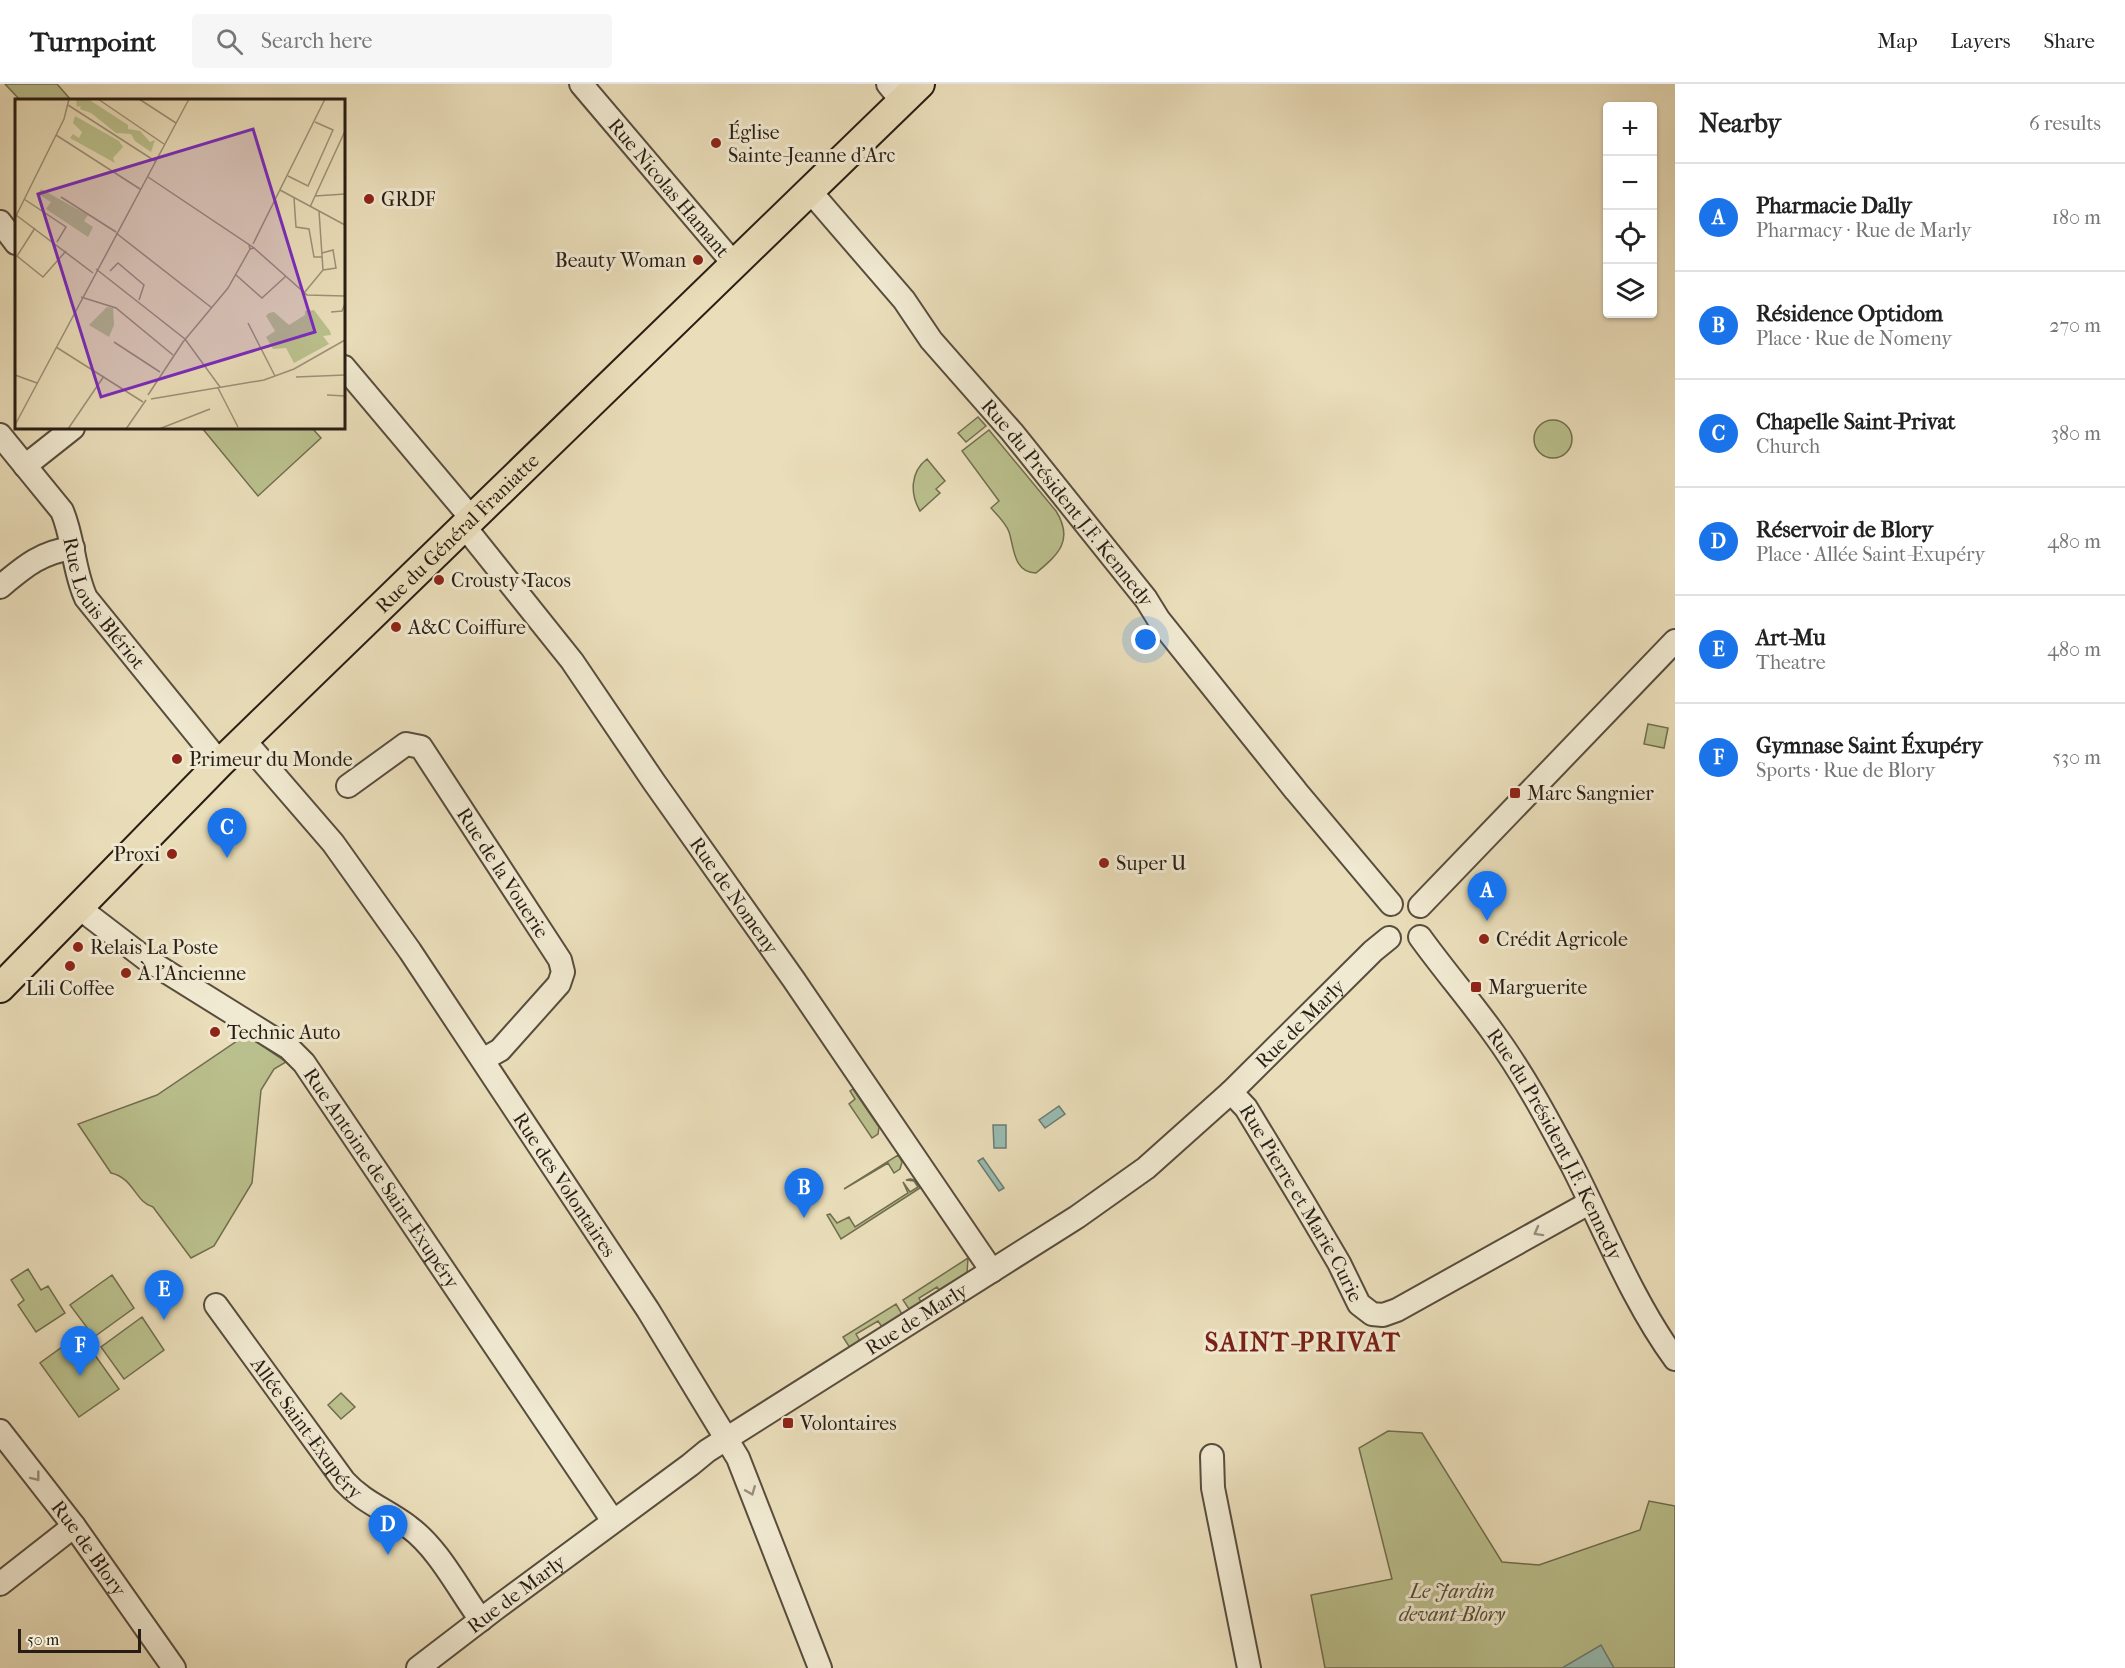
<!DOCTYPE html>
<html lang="en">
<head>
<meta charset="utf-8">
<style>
	body { margin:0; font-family:"IM FELL French Canon",serif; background:#f6f6f6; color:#222 }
	.controls { position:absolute; right:18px; top:18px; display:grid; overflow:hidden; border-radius:6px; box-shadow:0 2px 4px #0004 }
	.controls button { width:54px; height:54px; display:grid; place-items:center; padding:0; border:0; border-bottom:2px solid #e0e0e0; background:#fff; color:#222; font:30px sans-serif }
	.scale { position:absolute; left:18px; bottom:15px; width:123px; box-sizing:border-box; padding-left:6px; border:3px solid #281d14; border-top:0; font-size:16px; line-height:21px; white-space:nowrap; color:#281d14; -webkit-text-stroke:4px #f1ead2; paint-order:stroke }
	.you { position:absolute; left:1146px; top:556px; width:21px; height:21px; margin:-15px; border:4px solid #fff; border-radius:50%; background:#1a73e8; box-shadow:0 0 0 9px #1a73e833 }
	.badge { display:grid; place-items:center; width:39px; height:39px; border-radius:50%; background:#1a73e8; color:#fff; font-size:20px; font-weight:700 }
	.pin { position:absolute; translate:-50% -50px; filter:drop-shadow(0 2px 3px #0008) }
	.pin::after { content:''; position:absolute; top:32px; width:21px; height:18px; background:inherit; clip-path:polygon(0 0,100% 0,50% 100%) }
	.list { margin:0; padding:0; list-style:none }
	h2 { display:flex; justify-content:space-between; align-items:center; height:78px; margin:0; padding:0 24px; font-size:26px }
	h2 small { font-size:20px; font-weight:400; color:#767676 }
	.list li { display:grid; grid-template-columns:39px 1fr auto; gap:18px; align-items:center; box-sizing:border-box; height:108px; padding:0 24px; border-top:2px solid #e0e0e0 }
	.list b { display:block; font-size:22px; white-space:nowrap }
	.list p { margin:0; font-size:20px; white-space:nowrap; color:#767676 }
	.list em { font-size:20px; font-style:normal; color:#767676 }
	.icon { flex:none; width:33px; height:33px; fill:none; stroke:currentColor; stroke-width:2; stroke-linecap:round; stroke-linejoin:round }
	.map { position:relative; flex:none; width:1675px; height:1584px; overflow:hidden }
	header { display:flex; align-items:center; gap:36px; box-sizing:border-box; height:84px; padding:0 30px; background:#fff; border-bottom:2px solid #e0e0e0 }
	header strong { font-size:28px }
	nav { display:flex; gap:33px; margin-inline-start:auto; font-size:21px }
	.search { width:420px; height:54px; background:#f6f6f6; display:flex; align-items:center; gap:15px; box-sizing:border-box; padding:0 21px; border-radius:6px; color:#767676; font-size:22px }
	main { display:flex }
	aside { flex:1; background:#fff }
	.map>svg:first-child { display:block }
</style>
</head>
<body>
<header>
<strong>Turnpoint</strong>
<div class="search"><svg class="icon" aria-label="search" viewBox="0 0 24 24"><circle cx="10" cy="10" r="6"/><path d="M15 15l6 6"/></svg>Search here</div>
<nav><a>Map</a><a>Layers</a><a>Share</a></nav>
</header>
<main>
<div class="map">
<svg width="1675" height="1584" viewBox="0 0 1675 1584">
	<rect width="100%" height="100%" fill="#eadeba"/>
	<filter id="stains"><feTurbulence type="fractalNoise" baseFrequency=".00333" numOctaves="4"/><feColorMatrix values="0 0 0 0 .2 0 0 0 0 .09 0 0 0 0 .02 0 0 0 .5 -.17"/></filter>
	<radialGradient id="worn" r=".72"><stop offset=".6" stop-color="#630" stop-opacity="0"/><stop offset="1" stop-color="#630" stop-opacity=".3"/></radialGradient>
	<!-- green -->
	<path fill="#bac08d" stroke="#716e50" stroke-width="1.5" d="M5,0H57L71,16H20Z
		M978,333L986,342L966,358L958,349Z
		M1534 355a19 19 0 1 1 38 0a19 19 0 1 1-38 0Z
		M202,344H312L321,354L258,412Z
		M989,346L1056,427C1074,456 1059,470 1036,489C1013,489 1014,462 1009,448C1006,439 997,431 991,424L999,417L962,367Z
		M927,375L945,397L936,405L940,409L920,427C910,410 910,388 927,375Z
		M1648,640L1668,644L1664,664L1644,660Z
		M246,951L286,978L274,985L261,1006L252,1099L214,1162L191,1174L153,1123C135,1118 134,1094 111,1089L78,1040L157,1011Z
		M853,1005L879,1043L878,1050L872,1054L849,1020L855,1015L850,1007Z
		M898,1071L902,1078L900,1085L894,1089L888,1079L844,1105Z
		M910,1095L915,1096L920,1104L841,1155L827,1131L830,1130L837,1139L849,1133L855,1143L908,1109L903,1098L910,1108L918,1103L914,1097L906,1096Z
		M968,1174L967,1189L939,1206L937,1203L919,1214L921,1218L909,1225L903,1216Z
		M28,1185L41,1206L48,1202L65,1229L36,1248L18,1221L24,1216L11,1196Z
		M112,1191L134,1224L94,1253L70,1221Z
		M896,1220L902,1230L882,1243L878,1237L856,1250L860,1257L850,1264L843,1253Z
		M142,1233L164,1266L124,1295L101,1263Z
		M80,1250L119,1305L79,1333L40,1279Z
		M341,1309L355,1323L341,1335L328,1321Z
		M1388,1347L1422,1349L1502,1478L1539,1481L1640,1446L1649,1417L1675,1422V1584H1325L1311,1511L1392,1495L1359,1364Z"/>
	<!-- water -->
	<path fill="#98bcb2" stroke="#6b7c73" stroke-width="1.5" d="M1059,1022L1065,1030L1045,1044L1039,1036Z
		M993,1041H1006V1064H994Z
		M983,1074L1004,1104L999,1107L978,1077Z
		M1601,1561L1614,1584H1562Z"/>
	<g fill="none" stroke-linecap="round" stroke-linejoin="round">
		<!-- minor casing -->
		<g stroke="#584d3e" stroke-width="26">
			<g id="minor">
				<path id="s1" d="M581,0L734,180"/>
				<path d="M888,0L902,17"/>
				<path id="s2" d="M809,106L904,216L931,256L1012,348L1146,515L1159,536L1296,707L1391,820"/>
				<path d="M0,138L16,159"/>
				<path d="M344,283L472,435"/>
				<path id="s3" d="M0,351L62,427C74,455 73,486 86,514L220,679"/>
				<path d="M25,382L73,344"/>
				<path id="s4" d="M464,442L572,577L654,698L794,896L992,1187"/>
				<path d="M0,503C24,483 41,468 73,464"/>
				<path id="s5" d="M244,656L333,759L410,867L648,1226L738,1374L820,1584"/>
				<path id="s6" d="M348,702L406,660L421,663L560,876L563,888L559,900L500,966L484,975"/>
				<path d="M1420,822L1675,557"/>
				<path id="s7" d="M78,823L146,875L289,964L304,979L613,1437"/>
				<path id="s8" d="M1420,853C1443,885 1469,915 1492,947C1523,989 1548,1036 1572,1081C1604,1144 1633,1218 1675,1275"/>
				<path id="s9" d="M1231,1008L1246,1024L1303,1118L1339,1179L1359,1220L1372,1230L1383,1231L1397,1226L1589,1119"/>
				<path id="s10" d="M216,1221L344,1397C364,1419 387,1426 409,1443C439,1465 459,1506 481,1536"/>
				<path id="s11" d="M0,1347L74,1442L174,1584"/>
				<path d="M1212,1372L1213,1404L1249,1584"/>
				<path d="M0,1500L74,1442"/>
				<path id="s12" d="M418,1584L495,1525L690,1381L707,1367L1077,1133L1146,1084L1231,1008L1373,867L1389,854"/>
			</g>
		</g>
		<!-- major casing -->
		<g stroke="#281d14" stroke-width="32">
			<g id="major">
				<path id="s13" d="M0,904L220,679L920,0"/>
			</g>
		</g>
		<!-- minor -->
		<use href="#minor" stroke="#f1ead2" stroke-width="22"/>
		<!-- major -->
		<use href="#major" stroke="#eadeba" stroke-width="28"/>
	</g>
	<!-- one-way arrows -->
	<defs><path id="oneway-chevron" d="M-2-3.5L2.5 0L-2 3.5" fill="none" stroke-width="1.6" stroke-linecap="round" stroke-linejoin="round" transform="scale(1.5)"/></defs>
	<g stroke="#978e7c">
		<use href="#oneway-chevron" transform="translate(1538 1148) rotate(151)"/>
		<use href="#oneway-chevron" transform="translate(36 1393) rotate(52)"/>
		<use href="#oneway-chevron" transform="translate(751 1407) rotate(68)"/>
	</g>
	<!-- markers -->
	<g fill="#8f2418" stroke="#f1ead2" stroke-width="2">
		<circle cx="716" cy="59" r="6"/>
		<circle cx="369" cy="115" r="6"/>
		<circle cx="698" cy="176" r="6"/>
		<circle cx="439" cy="496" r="6"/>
		<circle cx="396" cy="543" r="6"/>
		<circle cx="177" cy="675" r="6"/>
		<rect x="1509" y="703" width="12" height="12" rx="3"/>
		<circle cx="172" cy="770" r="6"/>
		<circle cx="1104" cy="779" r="6"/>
		<circle cx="1484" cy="855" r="6"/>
		<circle cx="78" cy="863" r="6"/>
		<circle cx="70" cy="882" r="6"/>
		<circle cx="126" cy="889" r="6"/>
		<rect x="1470" y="897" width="12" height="12" rx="3"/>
		<circle cx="215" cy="948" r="6"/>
		<rect x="782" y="1333" width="12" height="12" rx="3"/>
	</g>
	<g text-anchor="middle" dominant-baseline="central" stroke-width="6" stroke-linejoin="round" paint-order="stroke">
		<!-- poi labels -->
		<g font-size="20" fill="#281d14" stroke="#f1ead2" text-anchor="start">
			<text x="728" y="48">Église<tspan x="728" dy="23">Sainte-Jeanne d'Arc</tspan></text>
			<text x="381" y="115">GRDF</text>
			<text x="686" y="176" text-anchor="end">Beauty Woman</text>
			<text x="451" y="496">Crousty Tacos</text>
			<text x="408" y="543">A&amp;C Coiffure</text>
			<text x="189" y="675">Primeur du Monde</text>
			<text x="1527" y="709">Marc Sangnier</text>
			<text x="160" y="770" text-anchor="end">Proxi</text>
			<text x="1116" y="779">Super U</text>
			<text x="1496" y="855">Crédit Agricole</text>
			<text x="90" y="863">Relais La Poste</text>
			<text x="138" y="889">À l'Ancienne</text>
			<text x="1488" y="903">Marguerite</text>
			<text x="70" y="904" text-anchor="middle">Lili Coffee</text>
			<text x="227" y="948">Technic Auto</text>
			<text x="800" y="1339">Volontaires</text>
		</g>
		<!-- street labels -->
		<g font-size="20" fill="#281d14" stroke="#f1ead2">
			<text stroke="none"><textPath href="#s1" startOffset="136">Rue Nicolas Hamant</textPath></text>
			<text stroke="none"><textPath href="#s2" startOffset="406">Rue du Président J.F. Kennedy</textPath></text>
			<text stroke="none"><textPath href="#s13" startOffset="645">Rue du Général Franiatte</textPath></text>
			<text stroke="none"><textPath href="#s3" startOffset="201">Rue Louis Blériot</textPath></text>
			<text stroke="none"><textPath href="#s6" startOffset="237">Rue de la Vouerie</textPath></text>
			<text stroke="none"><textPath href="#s4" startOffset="458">Rue de Nomeny</textPath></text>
			<text stroke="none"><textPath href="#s12" startOffset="1095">Rue de Marly</textPath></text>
			<text stroke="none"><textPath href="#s8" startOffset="248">Rue du Président J.F. Kennedy</textPath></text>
			<text stroke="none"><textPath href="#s7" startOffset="414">Rue Antoine de Saint-Exupéry</textPath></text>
			<text stroke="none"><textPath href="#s5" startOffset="549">Rue des Volontaires</textPath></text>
			<text stroke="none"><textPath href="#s9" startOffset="132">Rue Pierre et Marie Curie</textPath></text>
			<text stroke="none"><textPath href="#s12" startOffset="609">Rue de Marly</textPath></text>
			<text stroke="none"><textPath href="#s10" startOffset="153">Allée Saint-Exupéry</textPath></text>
			<text stroke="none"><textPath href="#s11" startOffset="147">Rue de Blory</textPath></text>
			<text stroke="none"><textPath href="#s12" startOffset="123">Rue de Marly</textPath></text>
		</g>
		<!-- park labels -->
		<g font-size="20" font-style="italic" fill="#544e38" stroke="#f1ead2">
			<text x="1452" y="1507">Le Jardin<tspan x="1452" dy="23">devant-Blory</tspan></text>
		</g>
		<!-- district labels -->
		<g font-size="26" font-weight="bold" letter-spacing="1.5" fill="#7a1f14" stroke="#f1ead2">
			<text x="1303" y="1258">SAINT-PRIVAT</text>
		</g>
	</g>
	<!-- overview -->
	<g transform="translate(15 15)">
		<rect width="330" height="330" fill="#eadeba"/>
		<path d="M61,0H73L113,26V30L125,32L135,43L140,41L136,53L120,42L116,35L101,34L76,14L65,10L66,7L62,8ZM60,17L104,42L108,48L98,59L100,64L55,39L58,35L64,39L67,33L58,24ZM26,90L73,116L69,122L78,128L73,138L31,110L36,103L23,95ZM92,208L98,209L99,226L94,238L74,226ZM299,211L315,232L316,236L308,237L314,245L279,264L271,249L258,250L251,238L260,232L251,217L254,214L259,213L274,226L290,216V212Z" fill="#bac08d"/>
		<path fill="none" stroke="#9c9178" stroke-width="1.5" d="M83,0L149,45M124,0L161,24M53,6L140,62M41,36L125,90M273,77L293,87L318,31L300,23M133,78L239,149L235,150L234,146M265,91L330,126M300,97L330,95M46,98L101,133M279,99L281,128L294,130L299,158H307M9,100L51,128L42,143M295,108L330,32M1,116L78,174M0,119L49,20L54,0M20,129L2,157L28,178L51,152M101,134L197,209M238,145L310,0M239,149L292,196L330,197M307,154L318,151L321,169L308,171M81,170L170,240L205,288M95,172L103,164L129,186L124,201M221,176L247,199L271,177M289,194L308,171L304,112M66,198L101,209L158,256M316,213L327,212L330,205M233,224L260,277M99,243L145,273M41,248L128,303M0,276L22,284M281,278L330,276M203,289L223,328M133,296L168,243L213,189L235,150M312,296L330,297M136,300L249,281L279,270L330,241M0,326L174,0M53,330L89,277M111,330L131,301M144,330L195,310"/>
		<path fill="#7b2cbf" fill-opacity="0.15" stroke="#7b2cbf" stroke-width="3" d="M238,30L300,233L86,298L23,95Z"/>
		<rect width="330" height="330" fill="none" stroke="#281d14" stroke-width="3"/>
	</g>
	<rect width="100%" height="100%" filter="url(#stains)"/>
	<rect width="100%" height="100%" fill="url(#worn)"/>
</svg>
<div class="controls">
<button>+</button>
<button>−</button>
<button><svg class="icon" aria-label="locate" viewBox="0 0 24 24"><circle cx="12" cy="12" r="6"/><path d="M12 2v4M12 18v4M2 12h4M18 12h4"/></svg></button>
<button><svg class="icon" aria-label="layers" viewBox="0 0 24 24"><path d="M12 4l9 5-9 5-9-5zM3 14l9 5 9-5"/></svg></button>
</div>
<div class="scale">50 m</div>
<div class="you"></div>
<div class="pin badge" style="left:1487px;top:837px">A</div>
<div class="pin badge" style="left:804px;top:1134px">B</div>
<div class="pin badge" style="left:227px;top:774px">C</div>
<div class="pin badge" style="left:388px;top:1471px">D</div>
<div class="pin badge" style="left:164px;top:1236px">E</div>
<div class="pin badge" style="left:80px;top:1292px">F</div>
</div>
<aside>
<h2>Nearby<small>6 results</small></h2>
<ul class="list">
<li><span class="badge">A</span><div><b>Pharmacie Dally</b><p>Pharmacy · Rue de Marly</p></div><em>180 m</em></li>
<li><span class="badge">B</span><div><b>Résidence Optidom</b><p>Place · Rue de Nomeny</p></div><em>270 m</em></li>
<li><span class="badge">C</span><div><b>Chapelle Saint-Privat</b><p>Church</p></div><em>380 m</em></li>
<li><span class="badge">D</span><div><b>Réservoir de Blory</b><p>Place · Allée Saint-Exupéry</p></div><em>480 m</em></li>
<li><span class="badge">E</span><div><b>Art-Mu</b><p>Theatre</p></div><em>480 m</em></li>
<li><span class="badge">F</span><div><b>Gymnase Saint Éxupéry</b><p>Sports · Rue de Blory</p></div><em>530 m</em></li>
</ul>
</aside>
</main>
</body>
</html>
